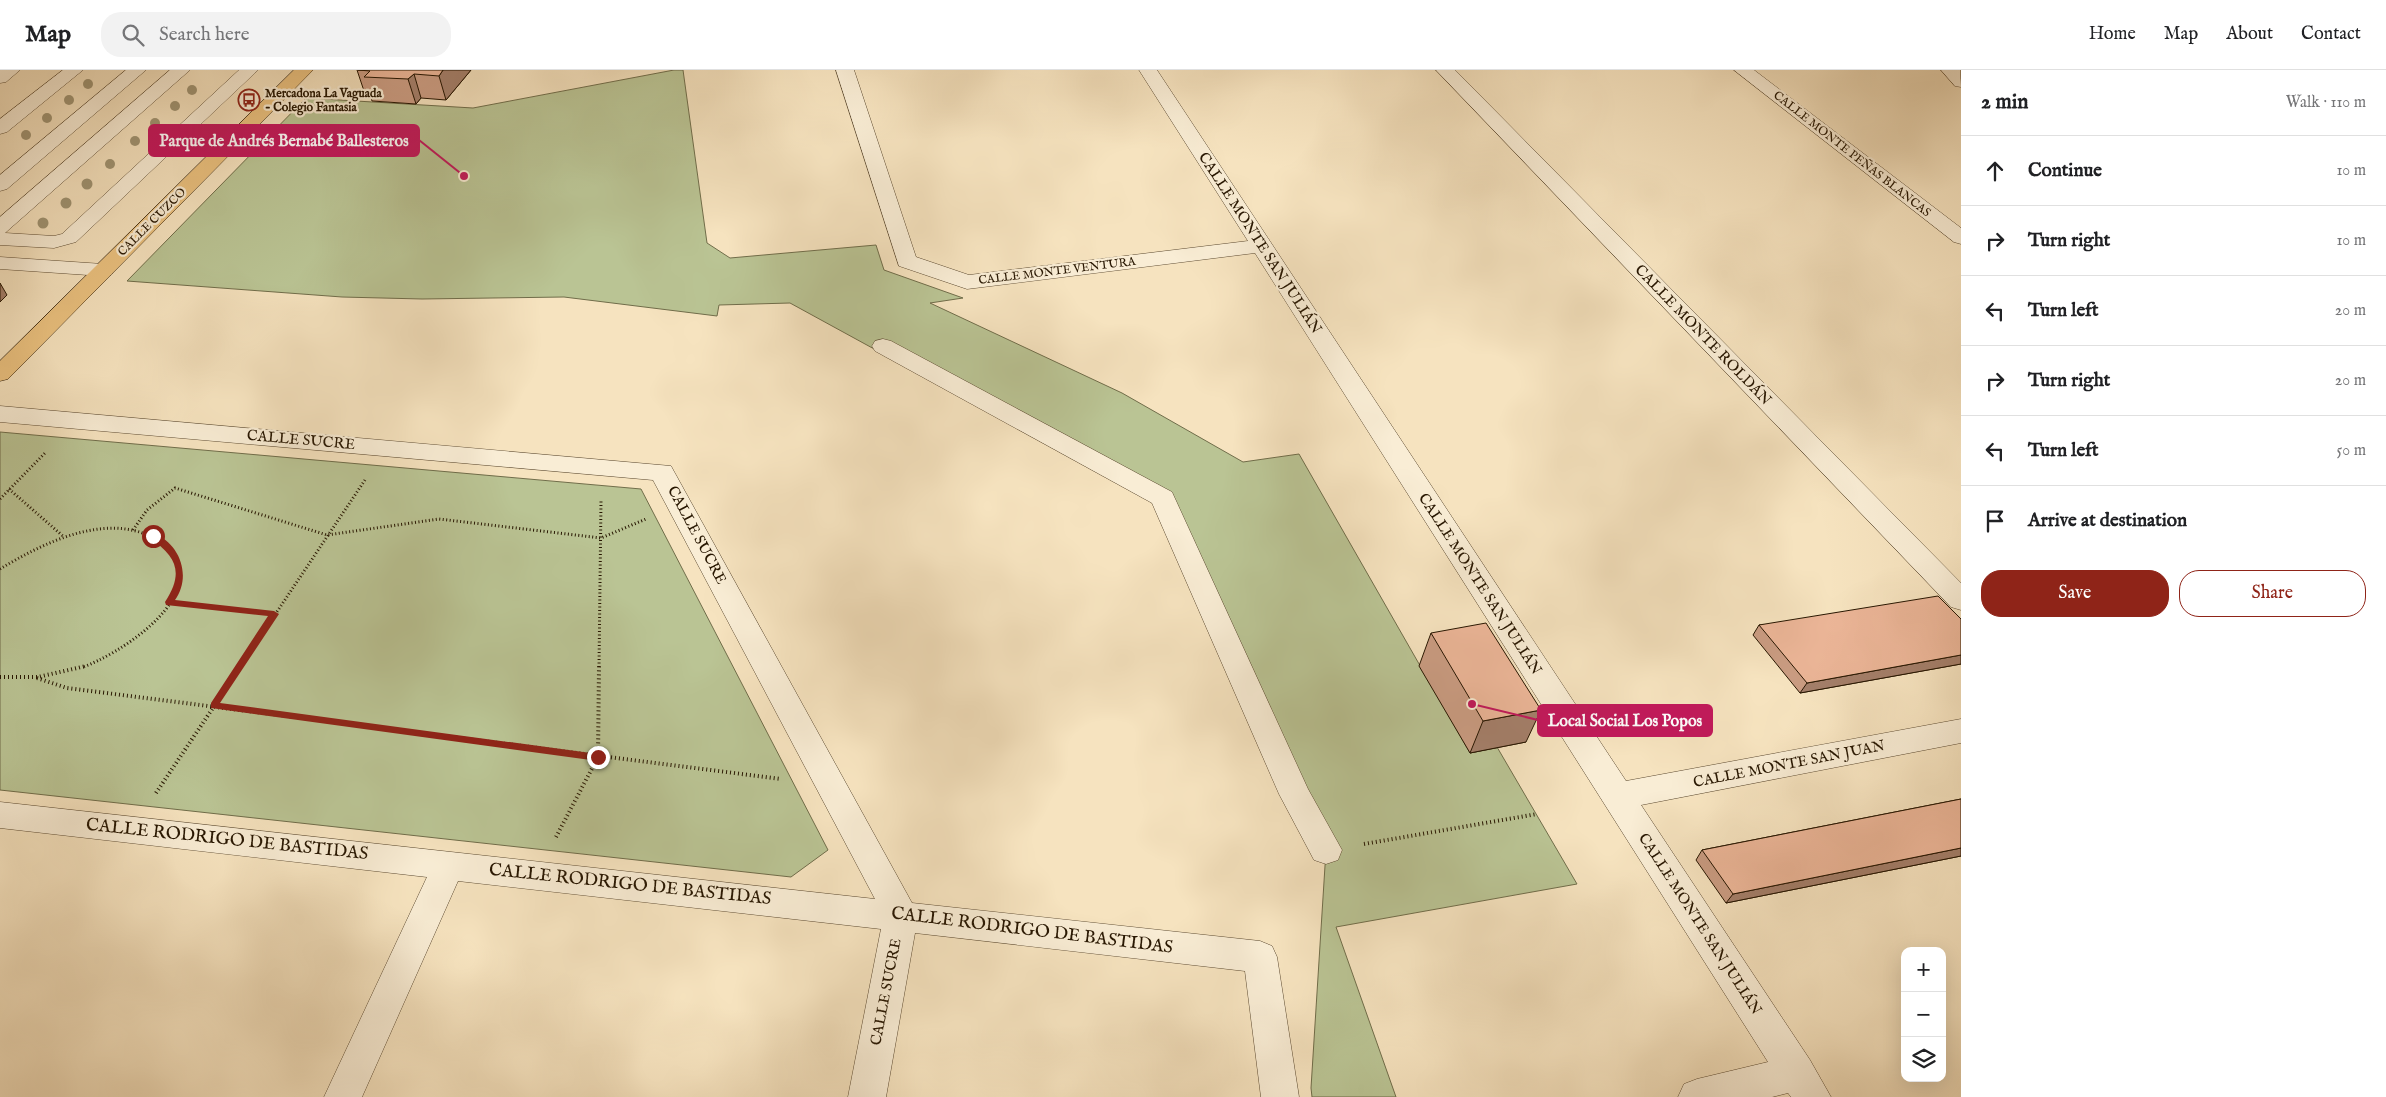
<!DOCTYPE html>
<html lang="en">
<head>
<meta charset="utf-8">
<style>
	body { margin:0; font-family:"IM FELL English",serif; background:#f2f2f2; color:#202124 }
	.controls { position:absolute; right:15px; bottom:15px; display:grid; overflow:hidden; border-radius:10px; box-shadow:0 5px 20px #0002 }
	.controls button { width:45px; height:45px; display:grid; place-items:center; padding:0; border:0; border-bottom:1px solid #e0e0e0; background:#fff; color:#202124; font:25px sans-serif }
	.stop { position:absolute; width:15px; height:15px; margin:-11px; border:4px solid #8f2418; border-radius:50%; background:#fff }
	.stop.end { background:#8f2418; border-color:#fff; box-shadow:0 1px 5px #0008 }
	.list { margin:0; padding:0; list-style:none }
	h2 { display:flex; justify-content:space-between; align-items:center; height:65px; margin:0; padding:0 20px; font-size:21px }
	h2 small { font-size:16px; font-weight:400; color:#757577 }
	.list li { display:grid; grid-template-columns:32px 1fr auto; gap:15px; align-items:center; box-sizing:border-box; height:70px; padding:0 20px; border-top:1px solid #e0e0e0 }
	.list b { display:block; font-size:19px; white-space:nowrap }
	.list em { font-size:16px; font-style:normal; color:#757577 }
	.actions { display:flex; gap:10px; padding:15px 20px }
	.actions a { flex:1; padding:11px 0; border:1px solid #8f2418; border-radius:20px; text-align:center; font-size:18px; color:#8f2418 }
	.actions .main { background:#8f2418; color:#fff }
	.icon { flex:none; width:28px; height:28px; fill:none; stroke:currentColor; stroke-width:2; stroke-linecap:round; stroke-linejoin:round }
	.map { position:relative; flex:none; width:1961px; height:1027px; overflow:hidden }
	header { display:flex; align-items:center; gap:30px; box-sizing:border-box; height:70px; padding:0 25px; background:#fff; border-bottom:1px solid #e0e0e0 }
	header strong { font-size:24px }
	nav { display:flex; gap:28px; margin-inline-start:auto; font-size:18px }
	.search { width:350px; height:45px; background:#f2f2f2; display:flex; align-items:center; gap:12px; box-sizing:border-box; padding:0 18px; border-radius:20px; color:#757577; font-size:19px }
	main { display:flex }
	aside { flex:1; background:#fff }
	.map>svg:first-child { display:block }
</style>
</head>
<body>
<header>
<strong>Map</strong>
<div class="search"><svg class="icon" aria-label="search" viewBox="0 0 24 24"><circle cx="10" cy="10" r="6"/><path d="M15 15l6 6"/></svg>Search here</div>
<nav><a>Home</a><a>Map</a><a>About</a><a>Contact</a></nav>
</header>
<main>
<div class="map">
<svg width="1961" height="1027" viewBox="0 0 1961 1027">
	<rect width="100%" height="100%" fill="#f6e3bf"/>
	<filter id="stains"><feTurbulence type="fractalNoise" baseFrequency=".004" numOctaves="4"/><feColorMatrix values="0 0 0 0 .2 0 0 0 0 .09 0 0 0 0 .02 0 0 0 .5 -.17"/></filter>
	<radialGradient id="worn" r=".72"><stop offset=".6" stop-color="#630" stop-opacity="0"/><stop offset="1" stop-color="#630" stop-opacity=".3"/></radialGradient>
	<!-- green -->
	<path fill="#bac494" stroke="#706d4a" d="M674,0H683L707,173L730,188L876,175L884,200L963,228L930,233L1122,323L1243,392L1299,384L1470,683L1497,677L1577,814L1336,857L1396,1027H1312L1311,1018L1326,780L1163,428L876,280L790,233L719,235L717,246L564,227L422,229L342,227L127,211L306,28L473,38Z
		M0,362L641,419L828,780L791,807L0,720Z"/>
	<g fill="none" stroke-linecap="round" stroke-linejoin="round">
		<!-- minor casing -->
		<g stroke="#5b4930" stroke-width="1">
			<path id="minor" d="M0,0H20L6,12L0,13Z
				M63,0H83L7,62L0,64V49Z
				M126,0H146L7,119L0,121V105Z
				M170,0H190L5,163L54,166L62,164L239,0H258L76,172L54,178L0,175V147Z
				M836,0H854L916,187L969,205L1248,171L1139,0H1157L1626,711L1961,649V673L1641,735L1810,990L1831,1027H1791L1788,1023L1772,1027H1678L1684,1014L1697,1009L1768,992L1255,183L967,219L899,196Z
				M1436,0H1455L1961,513V540L1951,537Z
				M1734,0H1754L1961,158V174L1954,172Z
				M1941,0H1960L1961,17L1955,16Z
				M0,187L103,194L111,195L114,200L111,205L103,206L0,199Z
				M883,269L891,271L1172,422L1308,719L1342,780L1338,790L1326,794L1314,790L1279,724L1152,433L875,281L872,276L875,271Z
				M0,336L671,396L912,833L1260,871L1272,876L1277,887L1299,1027H1261L1245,901L915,863L886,1027H848L881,859L458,811L362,1027H324L427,807L0,758V732L875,829L653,410L0,352Z"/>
		</g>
		<!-- major casing -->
		<g stroke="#271601" stroke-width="1">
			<path id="major" d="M294,0H313L8,309L0,311V291Z"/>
		</g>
		<!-- path-far1 -->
		<path stroke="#271601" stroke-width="3" stroke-dasharray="1 2.5" stroke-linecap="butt" d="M9,419L64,467
			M0,429L45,383
			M133,460L147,440L175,418L327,465L439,449L601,468L646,449
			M0,499C43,473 105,442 154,468C164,473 172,479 177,489C198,534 117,585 83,597
			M169,533L274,544
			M240,597L365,410
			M599,597L601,431"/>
		<!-- path -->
		<path stroke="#271601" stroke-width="4" stroke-dasharray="1 3" stroke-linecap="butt" d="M0,607H38L86,596
			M37,608L67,618L781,709
			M156,723L241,596
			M556,767L598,687L599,596
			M1364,774L1537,744"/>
		<!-- minor -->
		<use href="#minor" fill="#f9edd5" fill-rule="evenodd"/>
		<!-- major -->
		<use href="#major" fill="#ebc280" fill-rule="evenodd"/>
	</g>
	<!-- trees -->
	<g fill="#a09473">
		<circle cx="88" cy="14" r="5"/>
		<circle cx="192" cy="20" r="5"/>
		<circle cx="69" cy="30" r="5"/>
		<circle cx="175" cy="36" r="5"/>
		<circle cx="47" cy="48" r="5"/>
		<circle cx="155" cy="53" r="5"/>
		<circle cx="26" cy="65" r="5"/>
		<circle cx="135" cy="71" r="5"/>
		<circle cx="110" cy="94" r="5"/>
		<circle cx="87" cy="114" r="5.5"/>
		<circle cx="66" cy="133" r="5.5"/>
		<circle cx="43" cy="153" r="5.5"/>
	</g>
	<!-- wall -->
	<path fill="#ca9c82" stroke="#271601" d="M357,0H471L446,30L421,28L416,34L372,31L370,24H365Z
		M1961,549V594L1800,623L1753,565L1759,555Z
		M1431,563L1526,672L1470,683L1419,596Z
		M1961,729V786L1726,833L1696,790L1702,780Z"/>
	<!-- shaded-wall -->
	<path fill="#a47f6a" stroke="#271601" d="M443,0H471L446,30L439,6Z
		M414,4L421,28L416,34L408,9Z
		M0,213L7,225L0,232Z
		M1961,585V594L1800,623L1807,613Z
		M1541,640L1526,672L1470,683L1483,651Z
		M1961,778V786L1726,833L1733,824Z"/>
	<!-- building -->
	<path fill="#ebb597" stroke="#271601" d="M358,0H443L439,6L414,4L408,9L364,7L370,1Z
		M1938,526L1961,549V585L1807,613L1759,555Z
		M1486,553L1541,640L1483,651L1431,563Z
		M1961,729V778L1733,824L1702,780Z"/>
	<!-- route -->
	<path fill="#8f2418" d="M153,463C180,473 192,506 175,530L274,541L279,544L220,633L598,684L602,687L598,691L211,638V633L268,546L166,535L165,532C184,503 177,487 150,468L149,466Z"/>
	<!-- icons -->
	<defs>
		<g id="bus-ring" transform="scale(1.125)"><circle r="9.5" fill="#f9edd5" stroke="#8f2418" stroke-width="1.5"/><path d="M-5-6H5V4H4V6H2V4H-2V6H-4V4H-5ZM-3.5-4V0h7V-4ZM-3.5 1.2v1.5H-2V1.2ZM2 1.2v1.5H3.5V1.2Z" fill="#8f2418"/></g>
	</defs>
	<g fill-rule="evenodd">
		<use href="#bus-ring" x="249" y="30"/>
	</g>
	<g text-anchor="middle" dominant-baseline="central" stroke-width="4.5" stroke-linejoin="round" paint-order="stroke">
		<!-- far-poi labels -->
		<g font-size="12" font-weight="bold" fill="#271601" stroke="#f9edd5" text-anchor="start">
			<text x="265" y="23">Mercadona La Vaguada<tspan x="265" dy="14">- Colegio Fantasia</tspan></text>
		</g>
		<!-- far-street labels -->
		<g font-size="12" fill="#271601" stroke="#f9edd5">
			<text transform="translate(1852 84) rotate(38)">CALLE MONTE PEÑAS BLANCAS</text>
			<text transform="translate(152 152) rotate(-45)">CALLE CUZCO</text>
			<text transform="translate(1057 201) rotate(-7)">CALLE MONTE VENTURA</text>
		</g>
		<!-- street labels -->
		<g font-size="15" fill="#271601" stroke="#f9edd5">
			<text transform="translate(1260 173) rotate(57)">CALLE MONTE SAN JULIÁN</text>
			<text transform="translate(1703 265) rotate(46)">CALLE MONTE ROLDÁN</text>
			<text transform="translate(301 370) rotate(5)">CALLE SUCRE</text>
			<text transform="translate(697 465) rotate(62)">CALLE SUCRE</text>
			<text transform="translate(1480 514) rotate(57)">CALLE MONTE SAN JULIÁN</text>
			<text transform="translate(1789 694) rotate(-11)">CALLE MONTE SAN JUAN</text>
			<text transform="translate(1700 854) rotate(57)">CALLE MONTE SAN JULIÁN</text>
			<text transform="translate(886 922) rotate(-79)">CALLE SUCRE</text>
		</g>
		<!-- near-street labels -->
		<g font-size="18" fill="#271601" stroke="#f9edd5">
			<text transform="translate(227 770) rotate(6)">CALLE RODRIGO DE BASTIDAS</text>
			<text transform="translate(630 815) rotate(6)">CALLE RODRIGO DE BASTIDAS</text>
			<text transform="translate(1032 861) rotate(7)">CALLE RODRIGO DE BASTIDAS</text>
		</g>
	</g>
	<!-- callouts -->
	<path fill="none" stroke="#c2185b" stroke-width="2" d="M464 106L419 70M1472 634L1538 650"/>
	<g fill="#c2185b" stroke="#f9edd5" stroke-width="2">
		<circle cx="464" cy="106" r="5"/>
		<circle cx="1472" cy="634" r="5"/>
	</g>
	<g fill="#c2185b" stroke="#c2185b" stroke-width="2">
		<rect x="149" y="55" width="270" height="31" rx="5"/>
		<rect x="1538" y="635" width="174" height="31" rx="5"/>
	</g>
	<g font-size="16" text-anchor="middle" font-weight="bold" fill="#fff">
		<text x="284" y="76">Parque de Andrés Bernabé Ballesteros</text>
		<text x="1625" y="656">Local Social Los Popos</text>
	</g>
	<rect width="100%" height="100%" filter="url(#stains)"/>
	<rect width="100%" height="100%" fill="url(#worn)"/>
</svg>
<div class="controls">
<button>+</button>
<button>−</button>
<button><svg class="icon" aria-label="layers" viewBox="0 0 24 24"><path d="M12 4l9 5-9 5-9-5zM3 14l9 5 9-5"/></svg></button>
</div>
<div class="stop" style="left:153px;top:466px"></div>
<div class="stop end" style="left:598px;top:687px"></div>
</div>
<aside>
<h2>2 min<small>Walk · 110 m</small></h2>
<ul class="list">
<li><svg class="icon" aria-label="ahead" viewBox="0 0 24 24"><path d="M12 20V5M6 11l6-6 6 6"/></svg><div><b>Continue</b></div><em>10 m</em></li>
<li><svg class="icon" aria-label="right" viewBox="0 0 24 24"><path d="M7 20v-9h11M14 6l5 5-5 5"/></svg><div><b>Turn right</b></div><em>10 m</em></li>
<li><svg class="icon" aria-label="left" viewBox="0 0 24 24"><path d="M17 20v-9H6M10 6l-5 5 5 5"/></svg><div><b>Turn left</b></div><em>20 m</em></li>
<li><svg class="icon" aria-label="right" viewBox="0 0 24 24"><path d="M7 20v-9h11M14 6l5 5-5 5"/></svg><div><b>Turn right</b></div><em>20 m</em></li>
<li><svg class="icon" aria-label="left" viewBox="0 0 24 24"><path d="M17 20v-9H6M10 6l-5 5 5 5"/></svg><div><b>Turn left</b></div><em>50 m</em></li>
<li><svg class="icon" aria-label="arrive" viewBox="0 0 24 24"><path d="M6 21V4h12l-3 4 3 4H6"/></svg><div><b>Arrive at destination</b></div></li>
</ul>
<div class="actions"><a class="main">Save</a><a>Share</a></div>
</aside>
</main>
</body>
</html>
